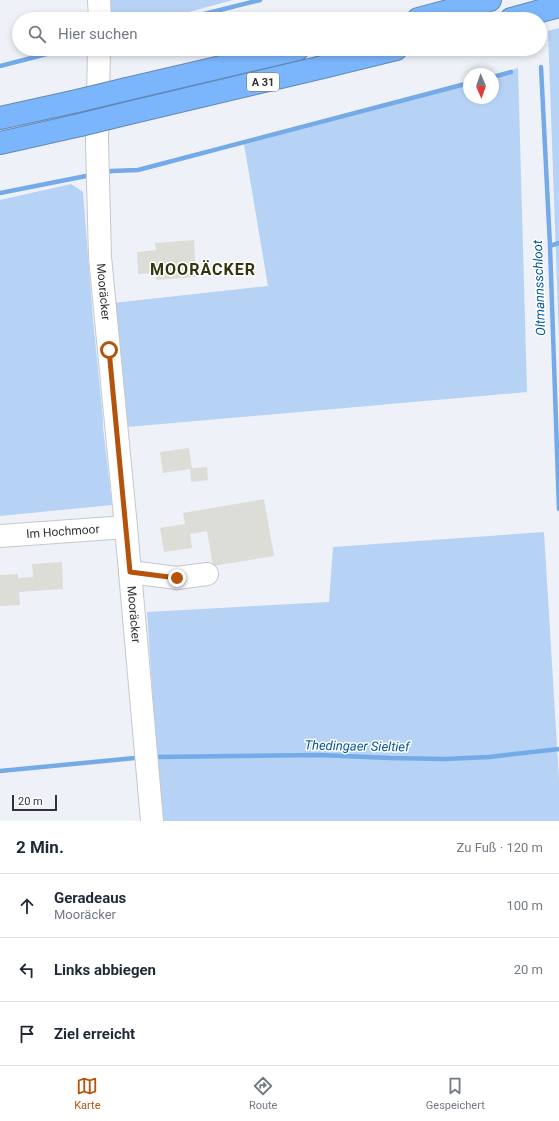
<!DOCTYPE html>
<html lang="de">
<head>
<meta charset="utf-8">
<style>
	body { margin:0; font-family:Roboto,sans-serif; background:#f2f2f3; color:#1f2937 }
	.compass { position:absolute; left:463px; top:68px; width:36px; height:36px; border-radius:50%; background:#fff; box-shadow:0 2px 6px #0003; rotate:178deg }
	.scale { position:absolute; left:12px; bottom:10px; width:45px; box-sizing:border-box; padding-left:4px; border:2px solid #313335; border-top:0; font-size:11px; line-height:14px; white-space:nowrap; color:#313335; -webkit-text-stroke:3px #fff; paint-order:stroke }
	.stop { position:absolute; width:12px; height:12px; margin:-9px; border:3px solid #b45309; border-radius:50%; background:#fff }
	.stop.end { background:#b45309; border-color:#fff; box-shadow:0 1px 4px #0008 }
	.list { margin:0; padding:0; list-style:none }
	h2 { display:flex; justify-content:space-between; align-items:center; height:52px; margin:0; padding:0 16px; font-size:17px }
	h2 small { font-size:13px; font-weight:400; color:#747a83 }
	.list li { display:grid; grid-template-columns:26px 1fr auto; gap:12px; align-items:center; box-sizing:border-box; height:64px; padding:0 16px; border-top:1px solid #e0e1e3 }
	.list b { display:block; font-size:15px; white-space:nowrap }
	.list p { margin:0; font-size:13px; white-space:nowrap; color:#747a83 }
	.list em { font-size:13px; font-style:normal; color:#747a83 }
	.icon { flex:none; width:22px; height:22px; fill:none; stroke:currentColor; stroke-width:2; stroke-linecap:round; stroke-linejoin:round }
	.map { position:relative; flex:none; width:559px; height:821px; overflow:hidden }
	.search { position:absolute; background:#fff; box-shadow:0 2px 6px #0003; left:12px; right:12px; top:12px; height:44px; display:flex; align-items:center; gap:10px; box-sizing:border-box; padding:0 14px; border-radius:22px; color:#747a83; font-size:15px }
	.sheet { height:244px; background:#fff }
	nav { display:flex; justify-content:space-around; align-items:center; box-sizing:border-box; height:56px; border-top:1px solid #e0e1e3; background:#fff; font-size:11px; color:#747a83 }
	nav a { display:grid; justify-items:center; gap:2px }
	nav .on { color:#b45309 }
	.map>svg:first-child { display:block }
</style>
</head>
<body>
<div class="map">
<svg width="559" height="821" viewBox="0 0 559 821">
	<rect width="100%" height="100%" fill="#eef2f8"/>
	<!-- green -->
	<path fill="#b6d2f4" d="M108,0H233L163,19H110Z
		M559,28V340L548,31Z
		M518,68L527,392L127,427L113,303L268,286L244,144L469,82V98H493V75Z
		M71,184L83,192L93,320L103,419V427L112,505L0,516V200Z
		M544,532L559,779V821H161L147,612L329,602L333,547Z"/>
	<g fill="none" stroke-linecap="round" stroke-linejoin="round">
		<!-- stream -->
		<path stroke="#74aae8" stroke-width="4.5" d="M184,19L260,0
			M0,66L66,49
			M541,67L550,246L559,509
			M493,77L511,72
			M105,173L111,171L138,170L469,83
			M0,193L91,175
			M550,246L559,243
			M155,757L319,755L390,758L444,759L489,757L559,749
			M0,771L135,758"/>
	</g>
	<!-- building -->
	<path fill="#dcddd6" d="M194,240L196,277L156,280V273L138,274L137,252L156,250L155,243Z
		M189,448L192,468L207,467L208,480L191,482L190,469L163,473L160,452Z
		M264,499L274,556L213,566L207,531L190,534L192,548L164,552L160,528L185,524L183,513Z
		M62,562L63,589L19,592L20,605L0,606V575L18,574V578L33,577L32,564Z"/>
	<g fill="none" stroke-linecap="round" stroke-linejoin="round">
		<!-- minor casing -->
		<g stroke="#c4c8cd" stroke-width="24">
			<g id="minor">
				<path d="M99,0L100,19"/>
				<path id="s1" d="M99,49L97,142L100,257L126,527L152,821"/>
				<path id="s2" d="M0,536L126,527"/>
				<path d="M130,572L177,578L207,574"/>
			</g>
		</g>
		<!-- highway casing -->
		<g stroke="#6188b6" stroke-width="24">
			<path id="highway" d="M418,19L490,0
				M511,19L559,6
				M127,89L298,49
				M129,113L327,66L396,49
				M0,118L77,101
				M0,143L80,125"/>
		</g>
		<!-- minor -->
		<use href="#minor" stroke="#fff" stroke-width="22"/>
		<!-- highway -->
		<use href="#highway" stroke="#7bb6fc" stroke-width="22"/>
		<!-- highway-bridge casing -->
		<g stroke="#6188b6" stroke-width="24" stroke-linecap="butt">
			<path id="highway-bridge" d="M77,101L127,89
				M80,125L129,113"/>
		</g>
		<!-- highway-bridge -->
		<use href="#highway-bridge" stroke="#7bb6fc" stroke-width="22"/>
	</g>
	<g fill="none" stroke-linecap="round" stroke-linejoin="round">
		<!-- route -->
		<path stroke="#b45309" stroke-width="5" d="M109,350L130,572L177,578"/>
	</g>
	<g text-anchor="middle" dominant-baseline="central" stroke-width="3" stroke-linejoin="round" paint-order="stroke">
		<!-- shield labels -->
		<rect fill="#fff" stroke="#6f7072" stroke-width="1" x="247" y="73" width="32" height="18" rx="3"/>
		<g font-size="11" font-weight="bold" fill="#313335">
			<text x="263" y="82">A 31</text>
		</g>
		<!-- street labels -->
		<g font-size="12" fill="#313335" stroke="#fff">
			<text stroke="none"><textPath href="#s1" startOffset="243">Mooräcker</textPath></text>
			<text stroke="none"><textPath href="#s2" startOffset="63">Im Hochmoor</textPath></text>
			<text stroke="none"><textPath href="#s1" startOffset="567">Mooräcker</textPath></text>
		</g>
		<!-- water labels -->
		<g font-size="13" font-style="italic" fill="#04569f" stroke="#fff">
			<text transform="translate(539 288) rotate(-92)">Oltmannsschloot</text>
			<text transform="translate(357 746) rotate(1)">Thedingaer Sieltief</text>
		</g>
		<!-- district labels -->
		<g font-size="16" font-weight="bold" letter-spacing="1" fill="#33360d" stroke="#fff">
			<text x="203" y="269">MOORÄCKER</text>
		</g>
	</g>
</svg>
<svg class="compass" viewBox="-18 -18 36 36"><path d="M0-13l5 13h-10z" fill="#e53935"/><path d="M0 13l5-13h-10z" fill="#747a83"/></svg>
<div class="scale">20 m</div>
<div class="stop" style="left:109px;top:350px"></div>
<div class="stop end" style="left:177px;top:578px"></div>
<div class="search"><svg class="icon" aria-label="search" viewBox="0 0 24 24"><circle cx="10" cy="10" r="6"/><path d="M15 15l6 6"/></svg>Hier suchen</div>
</div>
<section class="sheet">
<h2>2 Min.<small>Zu Fuß · 120 m</small></h2>
<ul class="list">
<li><svg class="icon" aria-label="ahead" viewBox="0 0 24 24"><path d="M12 20V5M6 11l6-6 6 6"/></svg><div><b>Geradeaus</b><p>Mooräcker</p></div><em>100 m</em></li>
<li><svg class="icon" aria-label="left" viewBox="0 0 24 24"><path d="M17 20v-9H6M10 6l-5 5 5 5"/></svg><div><b>Links abbiegen</b></div><em>20 m</em></li>
<li><svg class="icon" aria-label="arrive" viewBox="0 0 24 24"><path d="M6 21V4h12l-3 4 3 4H6"/></svg><div><b>Ziel erreicht</b></div></li>
</ul>
</section>
<nav>
<a class="on"><svg class="icon" aria-label="map" viewBox="0 0 24 24"><path d="M3 6l6-2 6 2 6-2v14l-6 2-6-2-6 2zM9 4v14M15 6v14"/></svg>Karte</a>
<a><svg class="icon" aria-label="directions" viewBox="0 0 24 24"><path d="M12 3l9 9-9 9-9-9zM9 14v-3h6M13 9l2 2-2 2"/></svg>Route</a>
<a><svg class="icon" aria-label="saved" viewBox="0 0 24 24"><path d="M7 4h10v16l-5-4-5 4z"/></svg>Gespeichert</a>
</nav>
</body>
</html>
